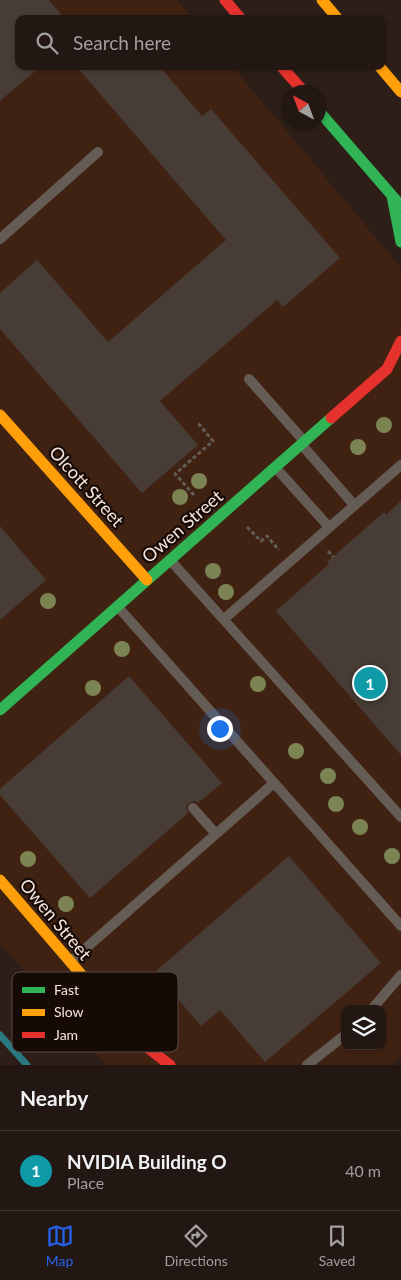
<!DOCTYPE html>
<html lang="en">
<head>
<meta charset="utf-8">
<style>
	body { margin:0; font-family:Lato,sans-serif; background:#2a201b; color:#f1f3f6 }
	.controls { position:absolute; right:15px; bottom:15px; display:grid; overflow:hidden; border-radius:10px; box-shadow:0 1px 4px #0004 }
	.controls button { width:45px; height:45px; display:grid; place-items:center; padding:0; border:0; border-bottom:1px solid #3f3632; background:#221712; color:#f1f3f6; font:25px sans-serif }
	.compass { position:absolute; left:281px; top:85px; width:45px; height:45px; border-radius:50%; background:#221712; box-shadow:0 1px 4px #0004; rotate:319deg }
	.you { position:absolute; left:219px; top:728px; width:18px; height:18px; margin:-12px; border:4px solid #fff; border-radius:50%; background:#1a73e8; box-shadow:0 0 0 8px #1a73e833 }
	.badge { display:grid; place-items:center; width:32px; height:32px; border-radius:50%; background:#2563eb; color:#fff; font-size:16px; font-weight:700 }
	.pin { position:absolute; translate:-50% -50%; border:2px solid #fff; box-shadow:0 1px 5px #0006 }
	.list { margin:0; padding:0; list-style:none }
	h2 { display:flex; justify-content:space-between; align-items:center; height:65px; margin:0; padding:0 20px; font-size:21px }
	h2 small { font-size:16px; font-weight:400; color:#a29f9f }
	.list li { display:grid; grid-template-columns:32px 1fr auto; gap:15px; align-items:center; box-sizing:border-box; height:80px; padding:0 20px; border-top:1px solid #3f3632 }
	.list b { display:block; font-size:19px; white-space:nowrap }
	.list p { margin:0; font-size:16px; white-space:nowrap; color:#a29f9f }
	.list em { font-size:16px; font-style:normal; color:#a29f9f }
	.icon { flex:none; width:28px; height:28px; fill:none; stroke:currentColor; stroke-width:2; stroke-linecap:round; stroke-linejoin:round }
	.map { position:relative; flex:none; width:401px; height:1065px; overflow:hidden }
	.search { position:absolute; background:#221712; box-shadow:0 1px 4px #0004; left:15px; right:15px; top:15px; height:55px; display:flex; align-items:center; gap:12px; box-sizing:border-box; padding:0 18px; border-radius:10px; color:#a29f9f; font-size:19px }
	.sheet { height:145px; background:#221712 }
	nav { display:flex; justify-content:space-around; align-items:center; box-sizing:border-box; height:70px; border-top:1px solid #3f3632; background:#221712; font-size:14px; color:#a29f9f }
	nav a { display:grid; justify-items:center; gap:2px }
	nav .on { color:#2563eb }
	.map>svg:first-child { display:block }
</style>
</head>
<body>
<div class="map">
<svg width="401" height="1065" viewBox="0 0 401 1065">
	<rect width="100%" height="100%" fill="#2d1f18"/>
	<!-- built -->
	<path fill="#402213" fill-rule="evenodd" d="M0,0H177L193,19H19V66H232L401,268V1056L392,1065H106L0,943ZM345,1009H382V1046H345Z"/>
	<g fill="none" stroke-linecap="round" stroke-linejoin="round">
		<!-- stream -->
		<path stroke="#297882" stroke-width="7" d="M0,1035L27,1065"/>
	</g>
	<!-- building -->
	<path fill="#483d36" d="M0,0H49L65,19H19V66H41L0,101Z
		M76,66H159L202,116L211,109L340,258L283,307L277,300L160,401L198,445L142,493L0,329V293L37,260L108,342L226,240Z
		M401,501V755L276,611L329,564L327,562L384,512L386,515Z
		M0,526L46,580L0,620Z
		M129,676L222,783L198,803L195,801L189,803L186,806L188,813L90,898L0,795V789Z
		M289,856L381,963L265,1062L220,1010L201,1026L155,972Z"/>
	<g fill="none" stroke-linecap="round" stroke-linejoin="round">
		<!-- path -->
		<path stroke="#645c57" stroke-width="3" stroke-dasharray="4 2.5" stroke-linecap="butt" d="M194,495L175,474L213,441L198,423
			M247,527L261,541L267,536L279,550
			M328,551L333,557"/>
		<!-- lane -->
		<path stroke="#645c55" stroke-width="10" d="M0,239L98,152
			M249,379L304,441
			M302,445L354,505
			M276,468L329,527
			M171,561L401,817
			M118,607L401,926
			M224,619L401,465
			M193,808L216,834
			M70,962L274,783
			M372,1009L401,975
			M307,1065L345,1035"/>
		<!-- fast -->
		<path stroke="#30b455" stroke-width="11" d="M318,110L401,206
			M392,196L401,242
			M0,710L331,418"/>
		<!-- slow -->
		<path stroke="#ff9f0a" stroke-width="11" d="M322,0L338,19
			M379,66L401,92
			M0,415L147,580
			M0,880L123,1023"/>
		<!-- jam -->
		<path stroke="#e5322d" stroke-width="11" d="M225,0L241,19
			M281,66L304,92
			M331,418L387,369L401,341
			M123,1023L148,1048L170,1065"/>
	</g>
	<!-- trees -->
	<g fill="#7d8453">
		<circle cx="384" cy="425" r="8"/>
		<circle cx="358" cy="447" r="8"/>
		<circle cx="199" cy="481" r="8"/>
		<circle cx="180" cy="497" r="8"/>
		<circle cx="213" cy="571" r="8"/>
		<circle cx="226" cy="592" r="8"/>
		<circle cx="48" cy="601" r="8"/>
		<circle cx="122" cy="649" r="8"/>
		<circle cx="258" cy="684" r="8"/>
		<circle cx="93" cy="688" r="8"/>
		<circle cx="296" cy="751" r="8"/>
		<circle cx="328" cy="776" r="8"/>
		<circle cx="336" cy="804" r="8"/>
		<circle cx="360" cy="827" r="8"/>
		<circle cx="392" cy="856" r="8"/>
		<circle cx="28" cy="859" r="8"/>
		<circle cx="66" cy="904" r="8"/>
	</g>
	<g text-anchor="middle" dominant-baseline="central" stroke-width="4.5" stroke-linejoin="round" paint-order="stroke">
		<!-- street labels -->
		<g font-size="18" fill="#f6e3db" stroke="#150a05">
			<text transform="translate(87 486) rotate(48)">Olcott Street</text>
			<text transform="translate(182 526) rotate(-41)">Owen Street</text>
			<text transform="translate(56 919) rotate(50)">Owen Street</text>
		</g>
	</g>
	<!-- legend -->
	<rect x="12" y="972" width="166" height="80" rx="8" fill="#150a05" stroke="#584b45" stroke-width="1"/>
	<rect x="22" y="987" width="23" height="6" fill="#30b455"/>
	<rect x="22" y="1009" width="23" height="7" fill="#ff9f0a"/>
	<rect x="22" y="1032" width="23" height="6" fill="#e5322d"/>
	<g font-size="14" fill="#f6e3db">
		<text x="54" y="995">Fast</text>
		<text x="54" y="1017">Slow</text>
		<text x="54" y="1040">Jam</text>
	</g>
</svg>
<div class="controls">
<button><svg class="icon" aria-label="layers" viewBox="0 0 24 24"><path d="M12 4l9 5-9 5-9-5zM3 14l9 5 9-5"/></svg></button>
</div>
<svg class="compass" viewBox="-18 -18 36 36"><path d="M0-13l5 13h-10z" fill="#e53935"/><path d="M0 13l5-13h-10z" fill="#a29f9f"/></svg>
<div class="you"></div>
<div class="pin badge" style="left:370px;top:683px;background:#0f9aa8">1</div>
<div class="search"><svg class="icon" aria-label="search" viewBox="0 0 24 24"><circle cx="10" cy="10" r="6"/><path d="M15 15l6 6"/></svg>Search here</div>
</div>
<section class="sheet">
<h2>Nearby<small></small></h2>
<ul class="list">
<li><span class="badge" style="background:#0f9aa8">1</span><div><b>NVIDIA Building O</b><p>Place</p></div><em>40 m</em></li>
</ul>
</section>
<nav>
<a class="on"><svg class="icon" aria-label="map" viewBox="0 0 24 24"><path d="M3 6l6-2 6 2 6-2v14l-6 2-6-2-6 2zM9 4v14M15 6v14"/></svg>Map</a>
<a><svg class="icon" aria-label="directions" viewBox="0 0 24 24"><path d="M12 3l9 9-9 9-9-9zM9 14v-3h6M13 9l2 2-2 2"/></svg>Directions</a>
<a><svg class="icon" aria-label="saved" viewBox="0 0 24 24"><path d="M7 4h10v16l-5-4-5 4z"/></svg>Saved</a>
</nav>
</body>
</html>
